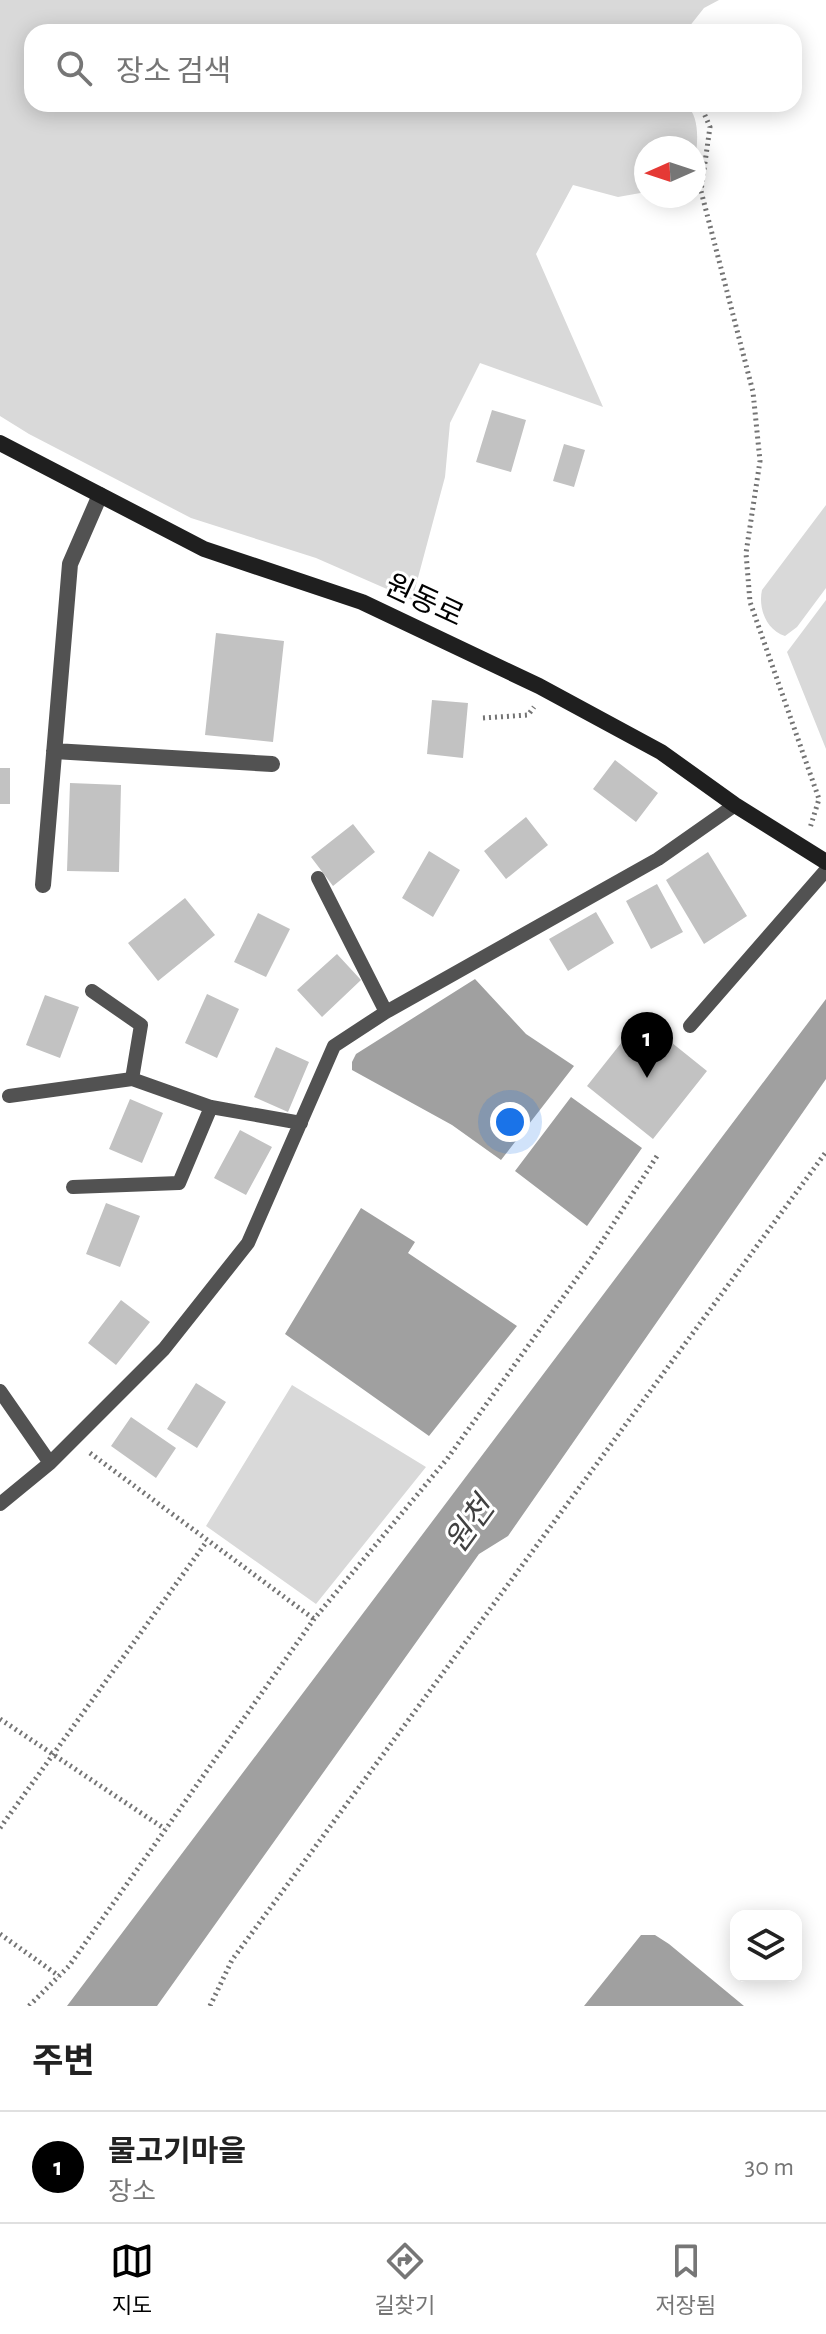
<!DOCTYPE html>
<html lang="ko">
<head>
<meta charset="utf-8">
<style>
	body { margin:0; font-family:"Alegreya Sans","Noto Sans KR",sans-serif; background:#f2f2f2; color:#222 }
	.controls { position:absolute; right:24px; bottom:24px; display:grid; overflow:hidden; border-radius:16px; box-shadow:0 4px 20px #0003 }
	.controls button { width:72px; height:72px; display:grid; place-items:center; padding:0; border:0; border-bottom:2px solid #e0e0e0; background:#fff; color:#222; font:40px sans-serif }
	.compass { position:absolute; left:634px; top:136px; width:72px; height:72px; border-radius:50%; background:#fff; box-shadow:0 4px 20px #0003; rotate:267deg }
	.you { position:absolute; left:510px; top:1122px; width:28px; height:28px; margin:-20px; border:6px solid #fff; border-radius:50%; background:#1a73e8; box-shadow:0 0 0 12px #1a73e833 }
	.badge { display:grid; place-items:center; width:52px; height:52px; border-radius:50%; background:#000; color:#fff; font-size:26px; font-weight:700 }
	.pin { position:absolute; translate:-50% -66px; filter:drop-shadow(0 2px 4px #0008) }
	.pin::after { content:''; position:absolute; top:42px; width:28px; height:24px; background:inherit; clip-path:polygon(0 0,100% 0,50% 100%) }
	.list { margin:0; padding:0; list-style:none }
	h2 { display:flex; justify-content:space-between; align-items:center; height:104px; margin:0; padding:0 32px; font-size:34px }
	h2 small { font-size:26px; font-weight:400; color:#767676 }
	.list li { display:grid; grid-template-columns:52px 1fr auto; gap:24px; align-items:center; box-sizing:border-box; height:112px; padding:0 32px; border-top:2px solid #e0e0e0 }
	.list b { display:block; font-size:30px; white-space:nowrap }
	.list p { margin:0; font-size:26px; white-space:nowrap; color:#767676 }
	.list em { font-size:26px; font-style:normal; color:#767676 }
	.icon { flex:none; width:44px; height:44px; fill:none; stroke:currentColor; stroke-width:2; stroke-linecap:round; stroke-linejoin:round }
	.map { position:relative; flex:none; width:826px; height:2006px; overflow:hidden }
	.search { position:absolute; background:#fff; box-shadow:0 4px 20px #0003; left:24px; right:24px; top:24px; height:88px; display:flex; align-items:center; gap:20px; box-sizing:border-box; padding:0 28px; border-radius:24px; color:#767676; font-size:30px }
	.sheet { height:216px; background:#fff }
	nav { display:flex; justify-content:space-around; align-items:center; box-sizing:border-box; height:112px; border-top:2px solid #e0e0e0; background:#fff; font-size:22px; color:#767676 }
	nav a { display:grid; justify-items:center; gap:4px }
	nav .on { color:#000 }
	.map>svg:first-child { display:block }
</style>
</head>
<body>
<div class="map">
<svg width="826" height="2006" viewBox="0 0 826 2006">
	<rect width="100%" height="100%" fill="#fff"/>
	<!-- green -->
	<path fill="#d9d9d9" d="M0,0H719L704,8L685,32H32V104H686C702,119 697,148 694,169V148H646V192L618,197L573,185L536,254L603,407L480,363L450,423L445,477L412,600L316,558L191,518L29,434L0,416Z
		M826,505V588L797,627L785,636C766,630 758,608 762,590Z
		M826,600V749L787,652Z
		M292,1385L426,1467L316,1604L206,1526Z"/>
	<!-- water -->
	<path fill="#a0a0a0" d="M475,979L526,1034L574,1066L501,1160L452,1125L352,1070V1062L356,1054Z
		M826,999V1079L508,1536L479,1554L157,2006H67Z
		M571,1097L642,1148L587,1226L515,1171Z
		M361,1208L415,1242L408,1253L517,1326L429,1436L285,1334Z
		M641,1935H655L669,1944L744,2006H584Z"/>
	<!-- building -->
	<path fill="#c2c2c2" d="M492,410L526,420L511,472L476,462Z
		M564,444L585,450L574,487L553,481Z
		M216,633L284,641L273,742L205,735Z
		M432,700L468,703L463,758L427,754Z
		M615,760L658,793L636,822L593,789Z
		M0,768H10V804H0Z
		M70,783L121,785L119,872L67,871Z
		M526,817L548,845L506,879L484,851Z
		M353,824L375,852L333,886L311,857Z
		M429,851L460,870L433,917L402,898Z
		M708,852L747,916L704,944L666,880Z
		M657,884L683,932L651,949L626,901Z
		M185,898L215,935L158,981L128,943Z
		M596,912L614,943L568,971L549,939Z
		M258,913L290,929L266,977L234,962Z
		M337,954L361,980L322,1017L297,990Z
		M207,994L239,1009L217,1058L185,1043Z
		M45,995L79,1007L60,1058L26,1045Z
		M641,1018L707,1071L653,1139L587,1086Z
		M276,1047L309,1062L288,1112L254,1097Z
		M130,1099L163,1113L142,1163L109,1149Z
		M240,1130L272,1147L246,1195L214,1178Z
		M106,1203L140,1216L120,1267L86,1254Z
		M121,1300L150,1322L116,1365L88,1343Z
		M196,1383L226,1402L197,1448L167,1429Z
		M131,1417L176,1448L156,1478L111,1446Z"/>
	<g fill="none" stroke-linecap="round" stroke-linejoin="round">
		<!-- path -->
		<path stroke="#747474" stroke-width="5" stroke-dasharray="2 4" stroke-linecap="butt" d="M700,104L710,127L701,191L753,392L760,461L746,553L750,602L819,799L810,828
			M483,718L528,715L534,707
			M90,1453L314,1619
			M0,1719L165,1829
			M0,1828L207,1541
			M0,1934L59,1976
			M29,2006L69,1966L314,1619L447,1459L592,1257L657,1156
			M210,2006L232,1960L826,1152"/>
		<!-- lane -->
		<path stroke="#525252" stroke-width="14" d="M318,878L386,1012
			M92,991L141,1025L132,1079
			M690,1026L826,870
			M9,1096L132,1079L211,1107L301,1123
			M73,1187L179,1183L211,1107
			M0,1391L50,1463
			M0,1504L50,1463L164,1349L248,1243L334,1046L386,1012L658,859L735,805"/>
		<!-- street -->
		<path stroke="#525252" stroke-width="16" d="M54,751L272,764
			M43,885L70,564L100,495"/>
		<!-- secondary -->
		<path stroke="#1f1f1f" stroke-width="16" d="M0,443L204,549L362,602L539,686L661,752L735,805L826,862"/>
	</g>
	<g text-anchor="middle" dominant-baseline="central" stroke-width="6" stroke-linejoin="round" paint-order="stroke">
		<!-- street labels -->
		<g font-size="30" fill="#000" stroke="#fff">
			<text transform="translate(424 601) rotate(25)">원동로</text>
		</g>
		<!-- water labels -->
		<g font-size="32" font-style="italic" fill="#414141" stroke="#fff">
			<text transform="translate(470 1525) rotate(-54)">원천</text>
		</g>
	</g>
</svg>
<div class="controls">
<button><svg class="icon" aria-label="layers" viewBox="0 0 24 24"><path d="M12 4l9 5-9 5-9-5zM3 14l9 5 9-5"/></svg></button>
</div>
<svg class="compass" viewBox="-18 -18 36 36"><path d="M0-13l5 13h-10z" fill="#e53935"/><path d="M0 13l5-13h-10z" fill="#767676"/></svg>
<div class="you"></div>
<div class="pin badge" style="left:647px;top:1078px">1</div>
<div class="search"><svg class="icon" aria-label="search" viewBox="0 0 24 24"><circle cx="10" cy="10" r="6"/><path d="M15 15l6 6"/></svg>장소 검색</div>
</div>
<section class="sheet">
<h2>주변<small></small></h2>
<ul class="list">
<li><span class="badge">1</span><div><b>물고기마을</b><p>장소</p></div><em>30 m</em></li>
</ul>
</section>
<nav>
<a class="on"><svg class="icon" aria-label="map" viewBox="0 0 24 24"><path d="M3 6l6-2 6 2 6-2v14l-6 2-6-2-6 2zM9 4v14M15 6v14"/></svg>지도</a>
<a><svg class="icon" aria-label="directions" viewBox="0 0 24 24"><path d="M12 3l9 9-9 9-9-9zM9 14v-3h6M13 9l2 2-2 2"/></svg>길찾기</a>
<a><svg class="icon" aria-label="saved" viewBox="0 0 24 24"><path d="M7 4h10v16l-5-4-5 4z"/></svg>저장됨</a>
</nav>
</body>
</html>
